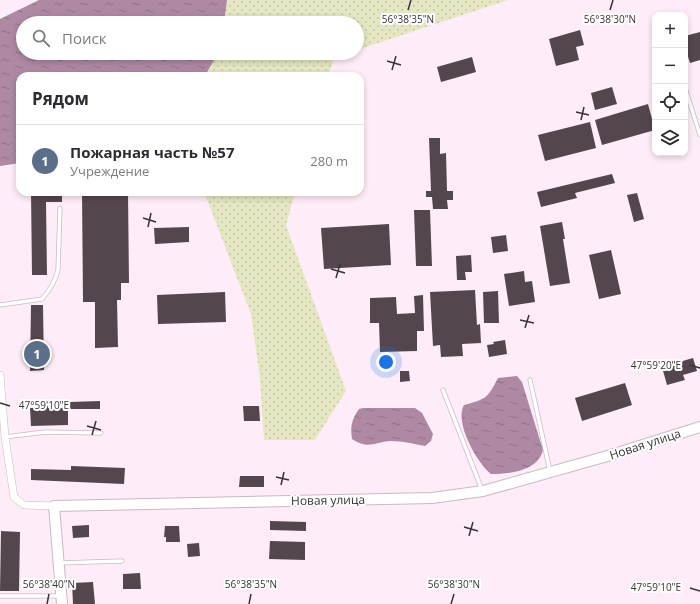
<!DOCTYPE html>
<html lang="ru">
<head>
<meta charset="utf-8">
<style>
	body { margin:0; font-family:"Open Sans",sans-serif; background:#f2f2f3; color:#2b2b33 }
	.controls { position:absolute; right:12px; top:12px; display:grid; overflow:hidden; border-radius:8px; box-shadow:0 2px 6px #0003 }
	.controls button { width:36px; height:36px; display:grid; place-items:center; padding:0; border:0; border-bottom:1px solid #e1e1e2; background:#fff; color:#2b2b33; font:20px sans-serif }
	.you { position:absolute; left:386px; top:362px; width:14px; height:14px; margin:-10px; border:3px solid #fff; border-radius:50%; background:#1a73e8; box-shadow:0 0 0 6px #1a73e833 }
	.badge { display:grid; place-items:center; width:26px; height:26px; border-radius:50%; background:#7c3aed; color:#fff; font-size:13px; font-weight:700 }
	.pin { position:absolute; translate:-50% -50%; border:2px solid #fff; box-shadow:0 1px 4px #0006 }
	.list { margin:0; padding:0; list-style:none }
	h2 { display:flex; justify-content:space-between; align-items:center; height:52px; margin:0; padding:0 16px; font-size:17px }
	h2 small { font-size:13px; font-weight:400; color:#7c7c81 }
	.list li { display:grid; grid-template-columns:26px 1fr auto; gap:12px; align-items:center; box-sizing:border-box; height:72px; padding:0 16px; border-top:1px solid #e1e1e2 }
	.list b { display:block; font-size:15px; white-space:nowrap }
	.list p { margin:0; font-size:13px; white-space:nowrap; color:#7c7c81 }
	.list em { font-size:13px; font-style:normal; color:#7c7c81 }
	.icon { flex:none; width:22px; height:22px; fill:none; stroke:currentColor; stroke-width:2; stroke-linecap:round; stroke-linejoin:round }
	.map { position:relative; flex:none; width:700px; height:604px; overflow:hidden }
	.search { position:absolute; background:#fff; box-shadow:0 2px 6px #0003; left:16px; top:16px; width:348px; height:44px; display:flex; align-items:center; gap:10px; box-sizing:border-box; padding:0 14px; border-radius:22px; color:#7c7c81; font-size:15px }
	.panel { position:absolute; background:#fff; box-shadow:0 2px 6px #0003; left:16px; top:72px; width:348px; height:124px; border-radius:12px }
	.map>svg:first-child { display:block }
</style>
</head>
<body>
<div class="map">
<svg width="700" height="604" viewBox="0 0 700 604">
	<defs>
		<pattern id="grass-dots" width="8" height="8" patternUnits="userSpaceOnUse"><rect width="8" height="8" fill="#e5e7c3"/><path d="M2 2h.1M6 6h.1" fill="none" stroke="#c5c7a8" stroke-width="1.8" stroke-linecap="round"/></pattern>
		<pattern id="water-ripples" width="26" height="14" patternUnits="userSpaceOnUse"><rect width="26" height="14" fill="#af89a3"/><path d="M2 4q2-2 4 0t4 0M15 11q2-2 4 0t4 0" fill="none" stroke="#8f7186"/></pattern>
	</defs>
	<rect width="100%" height="100%" fill="#feedf8"/>
	<!-- grass -->
	<path fill="url(#grass-dots)" d="M227,0H508L357,50V23H224Z
		M215,53H348L334,58L328,76H205L210,69Z
		M204,192H295L286,225L346,391L315,440H264L260,379L251,314Z"/>
	<!-- water -->
	<path fill="url(#water-ripples)" d="M39,0H227L224,23H23V53H218L205,76H20V163L0,166V19Z
		M517,376L522,382L543,450C538,471 510,474 491,474C477,463 454,422 464,405C486,399 487,399 498,378Z
		M363,408H415L422,413L433,434L431,441L425,446C415,444 402,441 391,441C374,442 369,450 352,439C350,426 352,419 359,409Z"/>
	<!-- building -->
	<path fill="#54464f" d="M580,30L584,45L576,47L579,60L556,66L549,39Z
		M700,32V60L690,63L685,47V36Z
		M472,57L476,72L441,82L437,67Z
		M612,87L617,104L595,110L591,93Z
		M648,104L655,130L602,145L595,120Z
		M590,122L596,148L545,161L538,135Z
		M429,138H440V154L446,153L447,191H453V200H447L448,209H433L432,197H426V191H431Z
		M612,174L615,183L575,193L577,198L541,207L537,192Z
		M31,192H62V202H46L47,275H32Z
		M82,192H128L129,283H121V300H117L118,347L95,348V302H83Z
		M637,193L644,219L634,222L627,195Z
		M414,210H430L432,266H416Z
		M562,222L565,239H563L570,283L550,286L540,226Z
		M389,224L391,265L324,269L321,228Z
		M189,227V242L155,244L154,228Z
		M506,235L508,251L493,253L491,237Z
		M611,250L621,294L599,299L589,255Z
		M471,255L472,272H465L466,280H457L456,256Z
		M524,271L525,282L532,281L535,302L509,306L504,274Z
		M475,290L477,325L480,324L481,343L462,344L463,356L441,357L440,345L433,346L430,292Z
		M498,291L499,323H484L483,292Z
		M225,292L226,322L158,324L157,295Z
		M423,295L424,331H417V351L380,352L379,323H370V298L396,297L397,314L415,313L414,296Z
		M31,305H43L44,370L30,371Z
		M505,340L507,354L489,357L487,345L494,344L493,342Z
		M693,358L697,371L683,375L685,380L667,385L662,367Z
		M400,371H409L410,381L400,382Z
		M625,383L632,405L582,421L575,398Z
		M100,401V409H70V402Z
		M48,402V408H68V425L31,426L30,408H38V403Z
		M243,406H259L260,421H244Z
		M71,466L125,468L124,484L31,480V469L71,470Z
		M240,476H264V487H239Z
		M270,521L306,522V531L270,530Z
		M89,525V537L73,538L72,526Z
		M165,526H179L180,542H166V537H164Z
		M1,531L20,532L19,591H0Z
		M270,541L305,542V560L269,559Z
		M199,543L200,556L188,557L187,544Z
		M140,573L141,589H123V574Z
		M93,582L95,604H73L72,583Z"/>
	<g fill="none" stroke-linecap="round" stroke-linejoin="round">
		<!-- lane casing -->
		<g stroke="#c9b9c4" stroke-width="5">
			<path id="lane" d="M685,88L700,135
				M0,305L42,299C50,290 55,282 58,270L60,208
				M530,380L550,471
				M443,390L482,490
				M5,437L45,432L101,433
				M59,563L122,561
				M0,596H60"/>
		</g>
		<!-- street casing -->
		<g stroke="#c9b9c4" stroke-width="8">
			<path id="street" d="M0,375L5,437L14,497L24,505L54,506"/>
		</g>
		<!-- secondary casing -->
		<g stroke="#c9b9c4" stroke-width="12">
			<path id="secondary" d="M62,604L54,506L432,498L483,491L611,455L700,427"/>
		</g>
		<!-- lane -->
		<use href="#lane" stroke="#fff" stroke-width="3.5"/>
		<!-- street -->
		<use href="#street" stroke="#fff" stroke-width="7"/>
		<!-- secondary -->
		<use href="#secondary" stroke="#fff" stroke-width="10"/>
	</g>
	<!-- ticks -->
	<path fill="none" stroke="#393237" stroke-width="1.5" d="M408,10L411,0M610,10L613,0M387,61L401,65M392,70L396,56M576,112L589,115M581,120L584,107M143,218L156,222M148,227L151,213M331,269L345,273M336,278L340,264M520,320L534,323M525,328L529,315M690,365L700,368M0,403L10,406M87,426L101,430M92,435L96,421M276,477L289,480M281,485L284,472M464,527L478,531M469,536L473,522M690,588L700,591M47,604L49,594M249,604L251,594M451,604L454,594"/>
	<g text-anchor="middle" dominant-baseline="central" stroke-width="4" stroke-linejoin="round" paint-order="stroke">
		<!-- street labels -->
		<g font-size="12" fill="#393237" stroke="#fff">
			<text transform="translate(645 444) rotate(-18)">Новая улица</text>
			<text transform="translate(328 500) rotate(-1)">Новая улица</text>
		</g>
	</g>
	<g font-size="10" text-anchor="middle" fill="#393237" stroke="#fff" stroke-width="4" stroke-linejoin="round" paint-order="stroke">
		<text x="408" y="23">56°38'35"N</text>
		<text x="610" y="23">56°38'30"N</text>
		<text x="656" y="369">47°59'20"E</text>
		<text x="44" y="409">47°59'10"E</text>
		<text x="49" y="588">56°38'40"N</text>
		<text x="251" y="588">56°38'35"N</text>
		<text x="454" y="588">56°38'30"N</text>
		<text x="656" y="591">47°59'10"E</text>
	</g>
</svg>
<div class="controls">
<button>+</button>
<button>−</button>
<button><svg class="icon" aria-label="locate" viewBox="0 0 24 24"><circle cx="12" cy="12" r="6"/><path d="M12 2v4M12 18v4M2 12h4M18 12h4"/></svg></button>
<button><svg class="icon" aria-label="layers" viewBox="0 0 24 24"><path d="M12 4l9 5-9 5-9-5zM3 14l9 5 9-5"/></svg></button>
</div>
<div class="you"></div>
<div class="pin badge" style="left:37px;top:354px;background:#5c6f8a">1</div>
<div class="search"><svg class="icon" aria-label="search" viewBox="0 0 24 24"><circle cx="10" cy="10" r="6"/><path d="M15 15l6 6"/></svg>Поиск</div>
<section class="panel">
<h2>Рядом<small></small></h2>
<ul class="list">
<li><span class="badge" style="background:#5c6f8a">1</span><div><b>Пожарная часть №57</b><p>Учреждение</p></div><em>280 m</em></li>
</ul>
</section>
</div>
</body>
</html>
